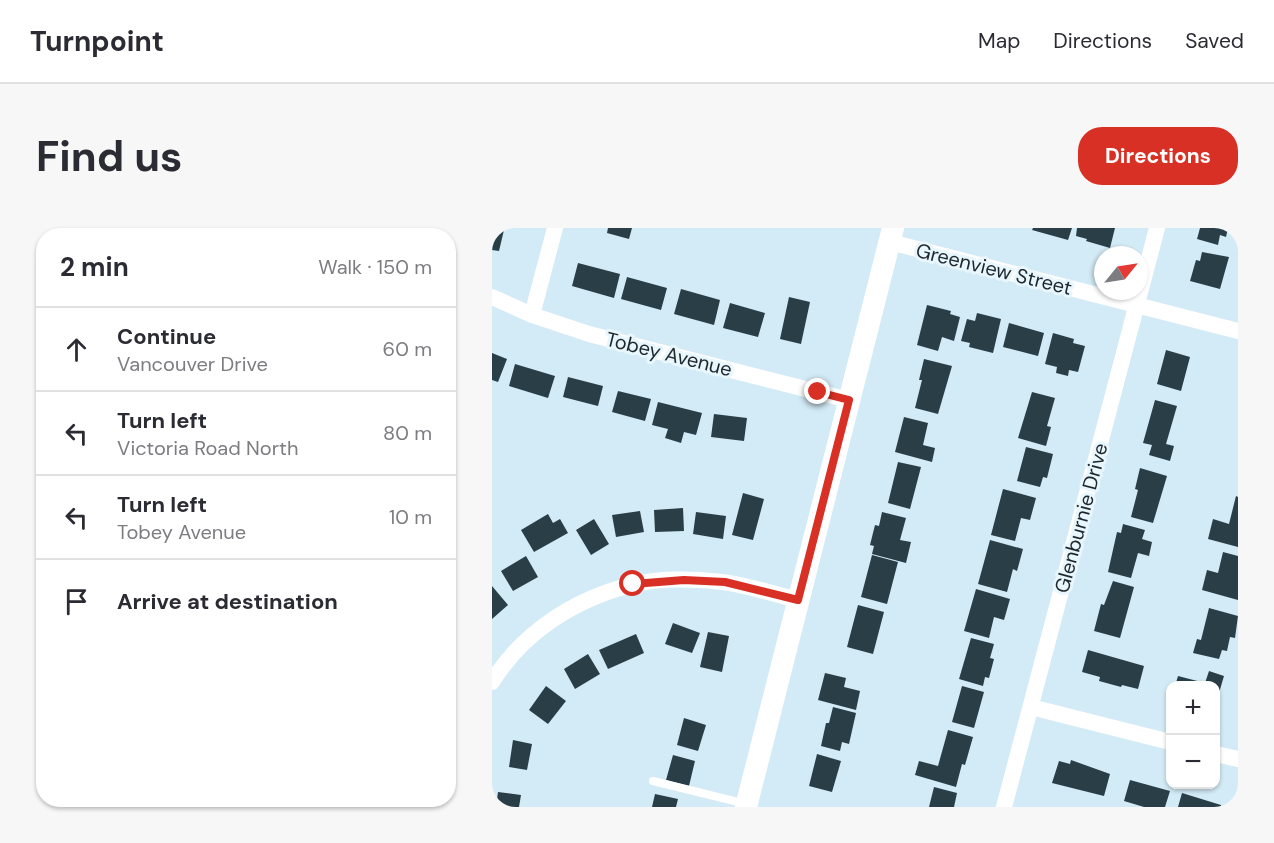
<!DOCTYPE html>
<html lang="en">
<head>
<meta charset="utf-8">
<style>
	body { margin:0; font-family:"DM Sans",sans-serif; background:#f7f7f7; color:#2b2b33 }
	.controls { position:absolute; right:18px; bottom:18px; display:grid; overflow:hidden; border-radius:12px; box-shadow:0 2px 4px #0004 }
	.controls button { width:54px; height:54px; display:grid; place-items:center; padding:0; border:0; border-bottom:2px solid #e1e1e2; background:#fff; color:#2b2b33; font:30px sans-serif }
	.compass { position:absolute; left:602px; top:18px; width:54px; height:54px; border-radius:50%; background:#fff; box-shadow:0 2px 4px #0004; rotate:60deg }
	.stop { position:absolute; width:18px; height:18px; margin:-14px; border:4px solid #d93025; border-radius:50%; background:#fff }
	.stop.end { background:#d93025; border-color:#fff; box-shadow:0 2px 6px #0008 }
	.list { margin:0; padding:0; list-style:none }
	h2 { display:flex; justify-content:space-between; align-items:center; height:78px; margin:0; padding:0 24px; font-size:26px }
	h2 small { font-size:20px; font-weight:400; color:#7c7c81 }
	.list li { display:grid; grid-template-columns:39px 1fr auto; gap:18px; align-items:center; box-sizing:border-box; height:84px; padding:0 24px; border-top:2px solid #e1e1e2 }
	.list b { display:block; font-size:22px; white-space:nowrap }
	.list p { margin:0; font-size:20px; white-space:nowrap; color:#7c7c81 }
	.list em { font-size:20px; font-style:normal; color:#7c7c81 }
	.icon { flex:none; width:33px; height:33px; fill:none; stroke:currentColor; stroke-width:2; stroke-linecap:round; stroke-linejoin:round }
	.map { position:relative; flex:none; width:746px; height:579px; overflow:hidden; border-radius:24px }
	header { display:flex; align-items:center; gap:36px; box-sizing:border-box; height:84px; padding:0 30px; background:#fff; border-bottom:2px solid #e1e1e2 }
	header strong { font-size:28px }
	nav { display:flex; gap:33px; margin-inline-start:auto; font-size:21px }
	.intro { display:flex; align-items:center; justify-content:space-between; box-sizing:border-box; height:144px; padding:0 36px }
	h1 { margin:0; font-size:42px }
	.button { padding:15px 27px; border-radius:24px; background:#d93025; color:#fff; font-size:21px; font-weight:700 }
	main { display:flex; gap:36px; padding:0 36px }
	aside { flex:1; background:#fff; border-radius:24px; box-shadow:0 2px 4px #0004 }
	.map>svg:first-child { display:block }
</style>
</head>
<body>
<header>
<strong>Turnpoint</strong>
<nav><a>Map</a><a>Directions</a><a>Saved</a></nav>
</header>
<div class="intro"><h1>Find us</h1><a class="button">Directions</a></div>
<main>
<aside>
<h2>2 min<small>Walk · 150 m</small></h2>
<ul class="list">
<li><svg class="icon" aria-label="ahead" viewBox="0 0 24 24"><path d="M12 20V5M6 11l6-6 6 6"/></svg><div><b>Continue</b><p>Vancouver Drive</p></div><em>60 m</em></li>
<li><svg class="icon" aria-label="left" viewBox="0 0 24 24"><path d="M17 20v-9H6M10 6l-5 5 5 5"/></svg><div><b>Turn left</b><p>Victoria Road North</p></div><em>80 m</em></li>
<li><svg class="icon" aria-label="left" viewBox="0 0 24 24"><path d="M17 20v-9H6M10 6l-5 5 5 5"/></svg><div><b>Turn left</b><p>Tobey Avenue</p></div><em>10 m</em></li>
<li><svg class="icon" aria-label="arrive" viewBox="0 0 24 24"><path d="M6 21V4h12l-3 4 3 4H6"/></svg><div><b>Arrive at destination</b></div></li>
</ul>
</aside>
<div class="map">
<svg width="746" height="579" viewBox="0 0 746 579">
	<rect width="100%" height="100%" fill="#d3ebf6"/>
	<!-- building -->
	<path fill="#2a3e47" d="M0,0L12,2L7,23L0,22Z
		M116,0H140L137,11L115,5Z
		M541,0H580L576,12L540,2Z
		M585,0H623L618,20L594,13L595,11L584,8Z
		M708,0H736L734,9L728,7L726,17L705,11Z
		M710,24L737,29L728,61L698,53L704,32L708,33Z
		M86,35L128,46L122,70L80,58Z
		M135,49L175,60L169,82L129,71Z
		M189,61L228,72L222,97L182,86Z
		M297,69L318,74L309,116L288,111Z
		M238,75L273,85L266,109L231,100Z
		M435,77L459,83L458,86L468,89L462,113L450,109L446,123L425,117Z
		M485,85L509,91L501,125L477,119L478,115L469,113L475,91L483,93Z
		M517,95L552,105L546,128L511,119Z
		M561,105L582,111L581,115L593,118L586,144L577,142L576,148L564,145L565,139L553,136Z
		M674,122L698,129L689,163L665,156Z
		M0,125L15,131L6,154L0,152Z
		M432,131L460,138L446,186L423,180L430,152H427Z
		M23,136L63,148L56,170L17,158Z
		M76,149L111,158L106,178L71,169Z
		M126,163L159,171L153,193L120,184Z
		M540,164L563,170L555,198L559,199L554,218L526,210Z
		M663,172L685,178L674,216L682,218L678,233L657,227L660,217L651,215Z
		M166,174L210,185L204,207L192,204L189,215L173,210L176,201L160,197Z
		M222,186L255,190L252,213L219,209Z
		M412,189L436,195L431,217L443,220L440,234L403,224Z
		M534,219L561,226L555,250L551,249L548,259L525,253Z
		M406,234L429,239L418,281L396,275Z
		M648,240L675,248L661,295L639,289L646,262L643,261Z
		M511,261L544,270L538,292L529,290L523,313L499,307Z
		M251,265L272,271L261,312L240,307Z
		M744,268L746,269V319L716,311L721,291L737,296Z
		M191,280L192,303L163,304L162,282Z
		M148,283L152,304L124,309L120,287Z
		M204,284L234,288L231,311L201,306Z
		M390,284L414,290L408,312L419,314L414,335L380,326L382,318L378,317L383,297L387,298Z
		M56,286L61,295L68,291L76,305L42,324L29,302Z
		M102,291L117,316L99,327L84,302Z
		M631,296L653,302L650,311L660,314L657,328L646,325L639,350L616,344L625,304L629,305Z
		M498,312L531,321L525,343L521,341L515,364L486,356Z
		M731,324L746,328V372L710,362L715,342L726,345Z
		M380,327L406,334L395,376L369,369Z
		M34,328L46,349L21,363L9,343Z
		M621,353L642,359L628,410L602,403L609,376L612,377Z
		M0,358L16,377L0,391Z
		M484,361L518,371L512,392L502,389L497,410L472,403Z
		M366,377L392,384L381,426L355,419Z
		M717,380L746,388L743,410L738,409L735,423L730,422L727,431L701,425L705,411L709,412Z
		M181,395L208,405L200,425L173,416Z
		M216,404L237,408L230,444L208,439Z
		M144,406L152,425L116,441L107,422Z
		M479,410L502,416L498,430L502,431L497,450L493,449L491,458L467,451Z
		M596,422L652,438L646,461L630,457L629,459L607,453L608,449L590,444Z
		M96,426L108,446L83,461L72,441Z
		M717,443L732,448L724,475V458H683L686,448L713,455Z
		M333,445L354,450L352,459L368,463L364,482L326,472Z
		M54,458L74,473L56,496L37,482Z
		M470,458L492,464L482,500L460,494Z
		M341,479L364,485L357,516L350,514L348,523L329,518L334,495H337Z
		M192,490L214,497L206,523L185,517Z
		M456,502L481,509L473,537L470,536L464,559L423,547L427,533L446,538Z
		M21,512L40,516L35,542L17,539Z
		M325,526L349,533L340,564L317,558Z
		M181,527L203,533L197,558L174,552Z
		M579,532L618,546L612,568L560,555L567,533L578,536Z
		M638,552L678,563L673,579H652L632,573Z
		M442,559L465,565L462,579H437Z
		M6,564L29,567L27,579H4Z
		M690,565L729,577V579H686Z
		M163,566L186,571L184,579H160Z"/>
	<g fill="none" stroke-linecap="round" stroke-linejoin="round">
		<!-- lane -->
		<path stroke="#fff" stroke-width="8" d="M161,553L254,576"/>
		<!-- street -->
		<path stroke="#fff" stroke-width="16" d="M398,14L746,103
			M0,69L40,87L97,106L357,172
			M40,87L63,0
			M0,454C31,404 83,371 139,357C166,350 202,351 230,354C256,357 281,366 306,372
			M539,479L678,514
			M724,526L746,531
			M512,579L665,0"/>
		<!-- secondary -->
		<path stroke="#fff" stroke-width="22" d="M254,579L401,0"/>
	</g>
	<g fill="none" stroke-linecap="round" stroke-linejoin="round">
		<!-- route -->
		<path stroke="#d93025" stroke-width="8" d="M141,356L192,352L233,354L306,372L357,172L326,164"/>
	</g>
	<g text-anchor="middle" dominant-baseline="central" stroke-width="6" stroke-linejoin="round" paint-order="stroke">
		<!-- street labels -->
		<g font-size="20" fill="#1e272c" stroke="#e8f6fd">
			<text transform="translate(502 41) rotate(14)">Greenview Street</text>
			<text transform="translate(177 126) rotate(14)">Tobey Avenue</text>
			<text transform="translate(589 290) rotate(-75)">Glenburnie Drive</text>
		</g>
	</g>
</svg>
<div class="controls">
<button>+</button>
<button>−</button>
</div>
<svg class="compass" viewBox="-18 -18 36 36"><path d="M0-13l5 13h-10z" fill="#e53935"/><path d="M0 13l5-13h-10z" fill="#7c7c81"/></svg>
<div class="stop" style="left:141px;top:356px"></div>
<div class="stop end" style="left:326px;top:164px"></div>
</div>
</main>
</body>
</html>
